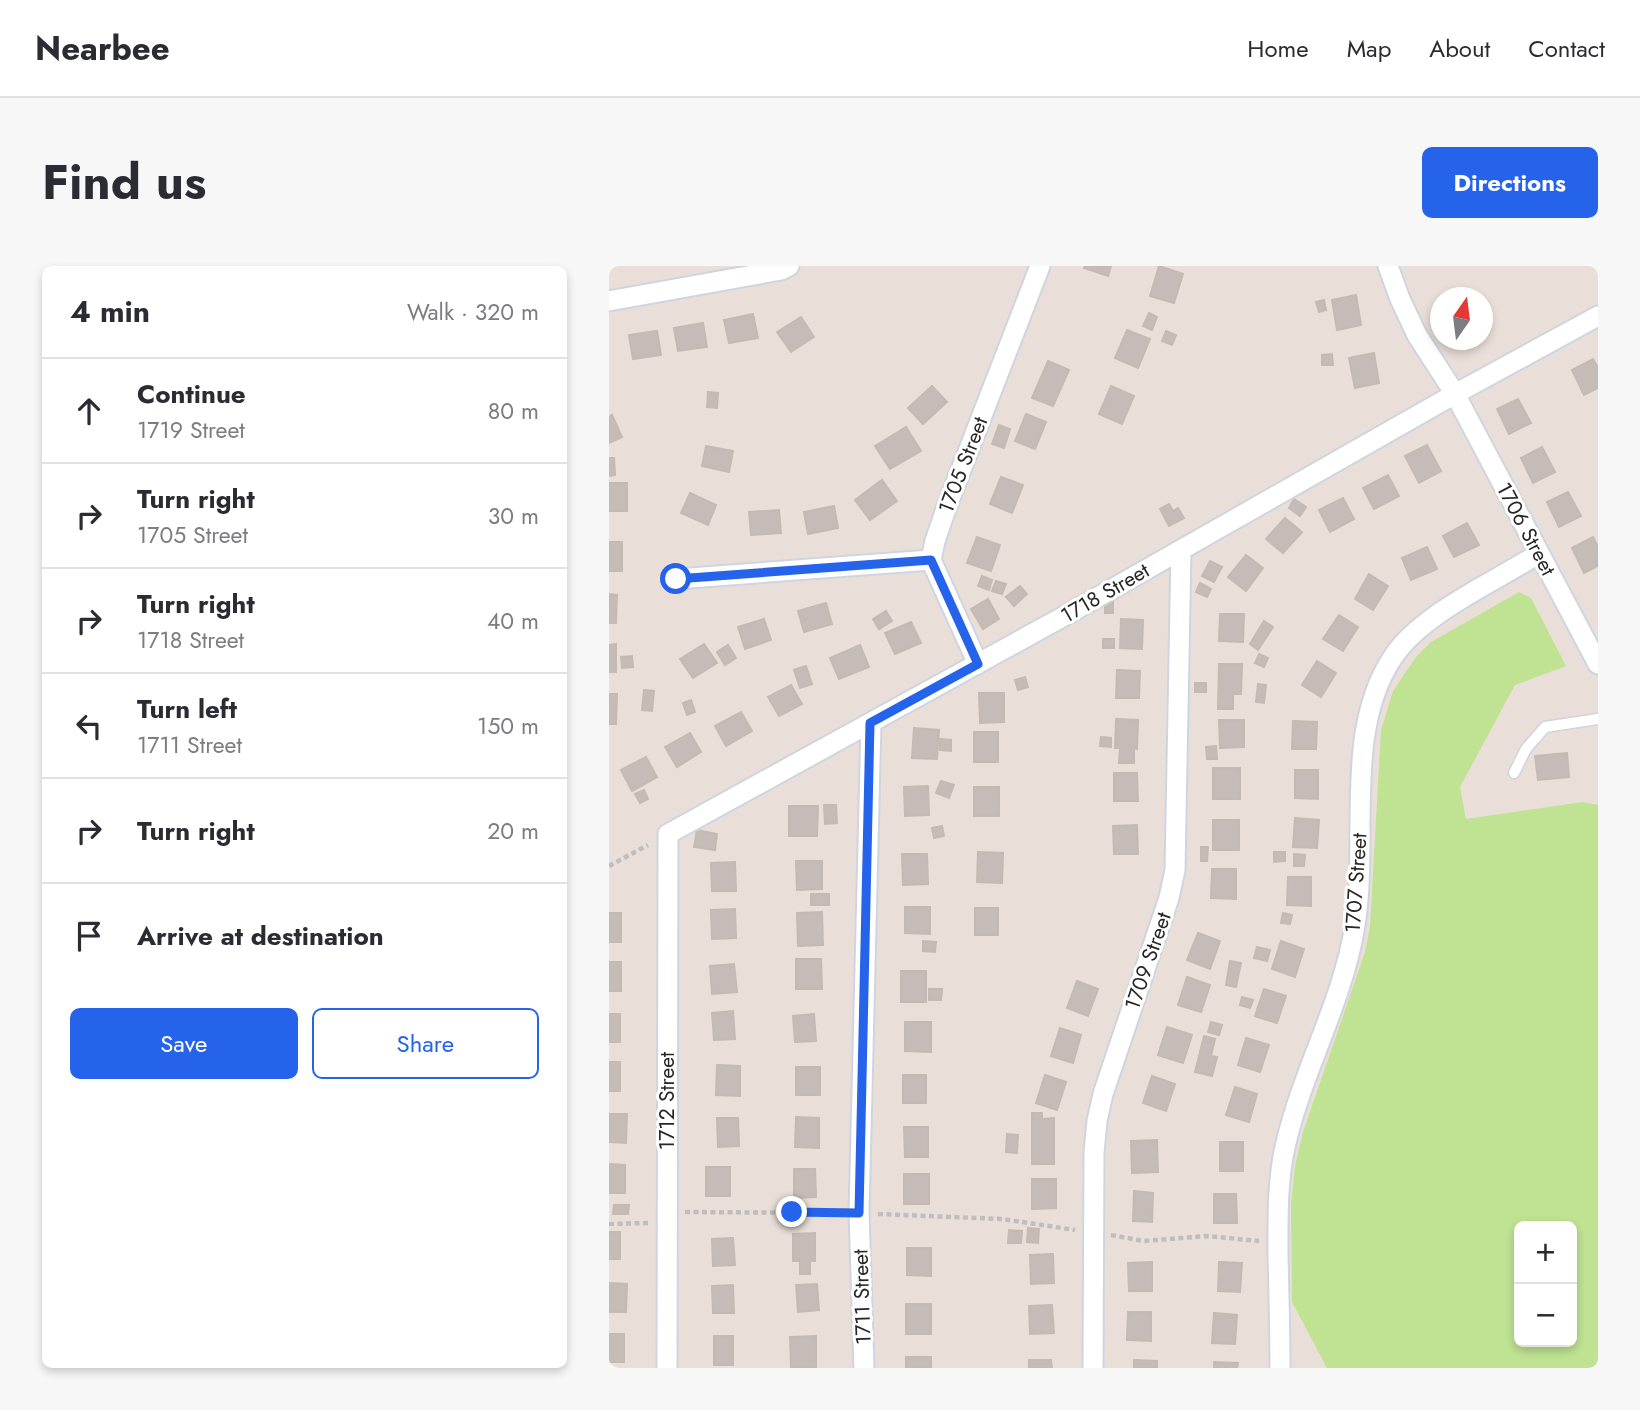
<!DOCTYPE html>
<html lang="en">
<head>
<meta charset="utf-8">
<style>
	body { margin:0; font-family:Jost,sans-serif; background:#f7f7f7; color:#2b2b33 }
	.controls { position:absolute; right:21px; bottom:21px; display:grid; overflow:hidden; border-radius:10px; box-shadow:0 4px 10px #0003 }
	.controls button { width:63px; height:63px; display:grid; place-items:center; padding:0; border:0; border-bottom:2px solid #e1e1e2; background:#fff; color:#2b2b33; font:35px sans-serif }
	.compass { position:absolute; left:821px; top:21px; width:63px; height:63px; border-radius:50%; background:#fff; box-shadow:0 4px 10px #0003; rotate:14deg }
	.stop { position:absolute; width:21px; height:21px; margin:-16px; border:5px solid #2563eb; border-radius:50%; background:#fff }
	.stop.end { background:#2563eb; border-color:#fff; box-shadow:0 2px 7px #0008 }
	.list { margin:0; padding:0; list-style:none }
	h2 { display:flex; justify-content:space-between; align-items:center; height:91px; margin:0; padding:0 28px; font-size:30px }
	h2 small { font-size:23px; font-weight:400; color:#7c7c81 }
	.list li { display:grid; grid-template-columns:46px 1fr auto; gap:21px; align-items:center; box-sizing:border-box; height:105px; padding:0 28px; border-top:2px solid #e1e1e2 }
	.list b { display:block; font-size:26px; white-space:nowrap }
	.list p { margin:0; font-size:23px; white-space:nowrap; color:#7c7c81 }
	.list em { font-size:23px; font-style:normal; color:#7c7c81 }
	.actions { display:flex; gap:14px; padding:21px 28px }
	.actions a { flex:1; padding:16px 0; border:2px solid #2563eb; border-radius:10px; text-align:center; font-size:24px; color:#2563eb }
	.actions .main { background:#2563eb; color:#fff }
	.icon { flex:none; width:38px; height:38px; fill:none; stroke:currentColor; stroke-width:2; stroke-linecap:round; stroke-linejoin:round }
	.map { position:relative; flex:none; width:989px; height:1102px; overflow:hidden; border-radius:10px }
	header { display:flex; align-items:center; gap:42px; box-sizing:border-box; height:98px; padding:0 35px; background:#fff; border-bottom:2px solid #e1e1e2 }
	header strong { font-size:33px }
	nav { display:flex; gap:38px; margin-inline-start:auto; font-size:24px }
	.intro { display:flex; align-items:center; justify-content:space-between; box-sizing:border-box; height:168px; padding:0 42px }
	h1 { margin:0; font-size:49px }
	.button { padding:18px 32px; border-radius:10px; background:#2563eb; color:#fff; font-size:24px; font-weight:700 }
	main { display:flex; gap:42px; padding:0 42px }
	aside { flex:1; background:#fff; border-radius:10px; box-shadow:0 4px 10px #0003 }
	.map>svg:first-child { display:block }
</style>
</head>
<body>
<header>
<strong>Nearbee</strong>
<nav><a>Home</a><a>Map</a><a>About</a><a>Contact</a></nav>
</header>
<div class="intro"><h1>Find us</h1><a class="button">Directions</a></div>
<main>
<aside>
<h2>4 min<small>Walk · 320 m</small></h2>
<ul class="list">
<li><svg class="icon" aria-label="ahead" viewBox="0 0 24 24"><path d="M12 20V5M6 11l6-6 6 6"/></svg><div><b>Continue</b><p>1719 Street</p></div><em>80 m</em></li>
<li><svg class="icon" aria-label="right" viewBox="0 0 24 24"><path d="M7 20v-9h11M14 6l5 5-5 5"/></svg><div><b>Turn right</b><p>1705 Street</p></div><em>30 m</em></li>
<li><svg class="icon" aria-label="right" viewBox="0 0 24 24"><path d="M7 20v-9h11M14 6l5 5-5 5"/></svg><div><b>Turn right</b><p>1718 Street</p></div><em>40 m</em></li>
<li><svg class="icon" aria-label="left" viewBox="0 0 24 24"><path d="M17 20v-9H6M10 6l-5 5 5 5"/></svg><div><b>Turn left</b><p>1711 Street</p></div><em>150 m</em></li>
<li><svg class="icon" aria-label="right" viewBox="0 0 24 24"><path d="M7 20v-9h11M14 6l5 5-5 5"/></svg><div><b>Turn right</b></div><em>20 m</em></li>
<li><svg class="icon" aria-label="arrive" viewBox="0 0 24 24"><path d="M6 21V4h12l-3 4 3 4H6"/></svg><div><b>Arrive at destination</b></div></li>
</ul>
<div class="actions"><a class="main">Save</a><a>Share</a></div>
</aside>
<div class="map">
<svg width="989" height="1102" viewBox="0 0 989 1102">
	<rect width="100%" height="100%" fill="#eadfd8"/>
	<!-- green -->
	<path fill="#bfe293" fill-rule="evenodd" d="M910,326L922,332L957,400L906,419L851,521L857,553L974,536L989,539V1102H718L683,1036L682,938L686,900L694,866L756,686L761,661L772,464L784,425L807,391L822,376ZM910,960H963V1076H910Z"/>
	<!-- building -->
	<path fill="#c5bcb8" stroke="#c5bab2" stroke-width="2" d="M476,0H502L499,10L475,2Z
		M550,0L574,8L565,37L541,30Z
		M747,29L752,59L728,64L723,34Z
		M715,34L717,44L710,46L707,36Z
		M540,47L548,51L543,64L534,60Z
		M144,48L149,72L120,77L115,54Z
		M192,51L205,71L182,86L168,66Z
		M94,57L98,81L69,85L65,62Z
		M518,64L541,73L529,102L506,92Z
		M48,65L52,89L24,93L20,69Z
		M557,65L567,69L563,79L553,75Z
		M765,87L770,117L746,122L740,92Z
		M723,88L724,99H713V89Z
		M984,93L989,102V122L975,129L963,104Z
		M439,95L460,104L444,140L423,132Z
		M323,120L338,136L314,158L299,142Z
		M502,120L525,130L513,158L490,148Z
		M99,126L109,127L108,142L98,141Z
		M909,133L922,157L900,168L888,143Z
		M417,148L437,156L426,183L406,175Z
		M3,149L13,171L0,177V151Z
		M390,159L401,163L395,182L383,178Z
		M297,161L312,185L281,203L266,180Z
		M818,179L832,205L810,217L796,190Z
		M97,180L124,185L120,206L93,200Z
		M933,181L946,206L924,217L912,192Z
		M0,192H5L6,209L0,210Z
		M779,209L790,230L765,243L754,222Z
		M392,211L414,219L403,247L381,238Z
		M273,214L288,235L261,254L246,234Z
		M0,217H18V245H0Z
		M959,226L972,250L950,261L938,236Z
		M81,227L107,239L99,259L72,247Z
		M734,232L745,253L721,266L710,244Z
		M685,233L697,241L691,250L680,242Z
		M560,238L564,245L569,242L575,252L560,260L551,243Z
		M225,240L229,262L199,268L195,246Z
		M170,244L172,267L142,269L140,246Z
		M676,252L693,266L674,287L657,273Z
		M858,257L870,279L845,291L834,270Z
		M368,271L391,279L382,305L358,297Z
		M984,271L989,281V300L975,307L963,282Z
		M0,276H13V305H0Z
		M818,281L828,303L802,314L793,292Z
		M637,289L654,302L637,325L619,311Z
		M601,295L613,301L605,316L593,310Z
		M760,308L779,320L764,344L746,333Z
		M373,310L383,314L380,324L369,320Z
		M387,315L397,318L393,328L383,325Z
		M591,317L602,323L598,331L587,326Z
		M411,320L418,328L405,340L397,331Z
		M0,328L8,329L7,357H0Z
		M379,333L390,353L374,363L362,343Z
		M496,334H504V347H496Z
		M217,337L223,358L195,366L189,345Z
		M277,345L283,355L270,363L264,353Z
		M611,348H635L634,376L610,375Z
		M730,349L749,361L734,385L714,373Z
		M155,353L162,374L136,383L129,361Z
		M512,353L534,354L533,383L511,382Z
		M655,355L664,361L649,384L641,378Z
		M302,356L312,377L286,388L276,367Z
		M494,373H505V382H494Z
		M7,378V406H0V379Z
		M95,378L108,397L84,412L71,393Z
		M119,379L127,392L116,399L108,386Z
		M251,379L260,401L230,413L221,392Z
		M650,388L659,392L655,401L646,397Z
		M23,390L24,401L13,402L12,391Z
		M708,395L727,407L712,431L693,419Z
		M610,398H633L632,428H624V443H609Z
		M197,400L203,418L191,422L185,404Z
		M508,404L531,405L530,432H507Z
		M416,411L419,421L409,424L406,414Z
		M586,417H597V426H586Z
		M649,418L657,419L655,437L647,436Z
		M182,419L193,438L170,450L159,431Z
		M35,424L45,425L43,445L33,444Z
		M370,427H395V456L371,457Z
		M0,428H8L7,458H0Z
		M82,434L86,446L78,449L74,437Z
		M132,446L143,465L117,480L106,460Z
		M507,453L529,454L528,483L525,482V497H510L511,482H506Z
		M610,454H635V481L611,482Z
		M684,455L708,456L707,483H683Z
		M305,462L330,464L328,493L303,492Z
		M365,466H389V496H365Z
		M81,467L92,486L68,501L56,481Z
		M492,471L502,472V481L491,480Z
		M331,473L342,474V485L331,484Z
		M607,480L608,493H598L597,481Z
		M958,487L960,511L929,514L926,490Z
		M37,491L48,511L23,525L12,504Z
		M604,502H631V533H604Z
		M686,504H709V533L686,532Z
		M505,507H528L529,535H505Z
		M332,515L345,519L340,532L327,527Z
		M319,520L320,549L296,550L295,521Z
		M365,521H390V550H365Z
		M35,524L39,533L31,537L26,528Z
		M215,539H227L228,557L216,558Z
		M180,540H209L208,570H180Z
		M686,552L710,554L708,582L684,581Z
		M604,554H630V584H604Z
		M528,559L529,588H505L504,560Z
		M333,560L335,570L325,572L323,562Z
		M88,564L108,568L106,584L85,581Z
		M592,581H599L598,595H592Z
		M369,586L394,587L393,617L368,616Z
		M665,586H676V595L665,596Z
		M293,588H318L319,618L294,619Z
		M685,588L696,589L695,600H685Z
		M187,595H213V623L188,624Z
		M126,596L127,625H103L102,597Z
		M603,603H627V633L602,632Z
		M679,611H702V640L678,639Z
		M202,628H220V639H202Z
		M296,641H321V668L296,667Z
		M366,642H389V669H366Z
		M126,643L127,672L103,673L102,644Z
		M213,646L214,679L189,680L188,647Z
		M0,647H12V676H0Z
		M674,647L683,649L681,658L672,657Z
		M589,667L611,675L601,703L578,694Z
		M314,675L327,676L326,686L314,685Z
		M672,675L695,683L686,711L663,703Z
		M648,681L661,684L658,695L645,692Z
		M187,693H212L213,723H187Z
		M621,695L632,697L627,721L617,719Z
		M0,696H12V725H0Z
		M125,698L128,726L103,728L101,700Z
		M292,705H317V736H292Z
		M578,711L601,719L592,746L569,739Z
		M468,715L489,723L479,750L458,742Z
		M320,723H333L332,734H320Z
		M655,723L677,730L668,757L646,750Z
		M633,731L644,734L641,742L631,739Z
		M124,745L126,773L105,774L103,747Z
		M0,748H11V776H0Z
		M205,748L207,775L186,776L184,750Z
		M296,756H322V786L296,785Z
		M602,756L613,759L610,769L599,766Z
		M558,761L583,769L574,797L549,789Z
		M451,762L472,769L464,797L442,790Z
		M595,770L606,773L602,790L608,791L603,810L586,806Z
		M637,772L660,779L651,806L629,799Z
		M0,796H11V825H0Z
		M108,799L131,800V830L107,829Z
		M187,801H211V829H187Z
		M294,809H317V837H294Z
		M436,809L457,816L448,844L427,837Z
		M543,810L566,818L557,845L534,837Z
		M626,821L648,828L640,856L617,849Z
		M423,847H433V853L445,852V898H423Z
		M0,848H18L17,877L0,876Z
		M187,851L210,852V882L186,881Z
		M108,852H129L130,880L109,881Z
		M295,861H319V891H296Z
		M398,868L409,869L408,887L397,886Z
		M548,874L549,906L523,907L522,875Z
		M611,876H634V905H611Z
		M0,898L16,899V927H0Z
		M97,901H121V930H97Z
		M185,903H206L207,931L185,932Z
		M295,908H320V938H295Z
		M423,913H447V942L423,943Z
		M525,925L544,927L543,956L524,955Z
		M605,928H627L628,957H605Z
		M5,939H20L19,948H4Z
		M419,962L430,963L429,977L418,976Z
		M400,964L413,965L412,977H399Z
		M0,966H11V993H0Z
		M206,967V995H201V1008H191V995H184V968Z
		M124,972L126,999L104,1000L103,973Z
		M298,982H322V1010L298,1009Z
		M444,988L445,1017L422,1018L421,989Z
		M543,996V1025H520L519,997Z
		M610,996L633,997L631,1026L609,1025Z
		M0,1017L18,1018L17,1046H0Z
		M208,1018L210,1044L189,1046L187,1019Z
		M124,1019L125,1047H104L103,1020Z
		M297,1038H322V1068H297Z
		M443,1039L445,1067L421,1068L420,1040Z
		M519,1046H542V1075L518,1074Z
		M605,1047L628,1049L626,1078L603,1077Z
		M0,1068H15V1096H0Z
		M105,1070H124V1099H105Z
		M207,1070V1101L182,1102L181,1071Z
		M297,1091H322V1102H297Z
		M420,1094H442L443,1102H420Z
		M525,1094L548,1095V1102H525Z
		M605,1096L629,1097L628,1102H605Z"/>
	<g fill="none" stroke-linecap="round" stroke-linejoin="round">
		<!-- service casing -->
		<g stroke="#ced5e1" stroke-width="13">
			<path id="service" d="M905,507L917,483L936,461L989,453"/>
		</g>
		<!-- minor casing -->
		<g stroke="#ced5e1" stroke-width="23">
			<path id="minor" d="M779,0L791,33L808,69L846,128L989,398
				M0,35L172,4L180,0
				M67,313L322,294
				M369,398L322,294L326,275L338,240L431,0
				M58,1102L59,568L459,348L846,128L989,50
				M255,1102L250,947L262,457
				M484,1102L485,886L488,855L494,828L560,632L566,604L572,284
				M671,1102C671,1065 670,1028 669,991C669,954 668,917 676,881C693,805 734,736 746,659C760,574 734,465 784,391C812,348 885,316 929,288"/>
		</g>
		<!-- path -->
		<path stroke="#bebebe" stroke-width="4.5" stroke-dasharray="5 3.5" stroke-linecap="butt" d="M0,600L39,579
			M76,946L232,947
			M269,948L393,953L466,964
			M0,958L40,957
			M502,969L535,975L598,970L650,975"/>
		<!-- service -->
		<use href="#service" stroke="#fff" stroke-width="10"/>
		<!-- minor -->
		<use href="#minor" stroke="#fff" stroke-width="19"/>
	</g>
	<g fill="none" stroke-linecap="round" stroke-linejoin="round">
		<!-- route -->
		<path stroke="#2563eb" stroke-width="9" d="M67,313L322,294L369,398L261,457L250,947L183,946"/>
	</g>
	<g text-anchor="middle" dominant-baseline="central" stroke-width="6" stroke-linejoin="round" paint-order="stroke">
		<!-- street labels -->
		<g font-size="21" fill="#272727" stroke="#fff">
			<text transform="translate(354 199) rotate(-69)">1705 Street</text>
			<text transform="translate(917 263) rotate(62)">1706 Street</text>
			<text transform="translate(496 327) rotate(-30)">1718 Street</text>
			<text transform="translate(747 617) rotate(-86)">1707 Street</text>
			<text transform="translate(539 695) rotate(-71)">1709 Street</text>
			<text transform="translate(58 835) rotate(-90)">1712 Street</text>
			<text transform="translate(253 1031) rotate(-92)">1711 Street</text>
		</g>
	</g>
</svg>
<div class="controls">
<button>+</button>
<button>−</button>
</div>
<svg class="compass" viewBox="-18 -18 36 36"><path d="M0-13l5 13h-10z" fill="#e53935"/><path d="M0 13l5-13h-10z" fill="#7c7c81"/></svg>
<div class="stop" style="left:67px;top:313px"></div>
<div class="stop end" style="left:183px;top:946px"></div>
</div>
</main>
</body>
</html>
